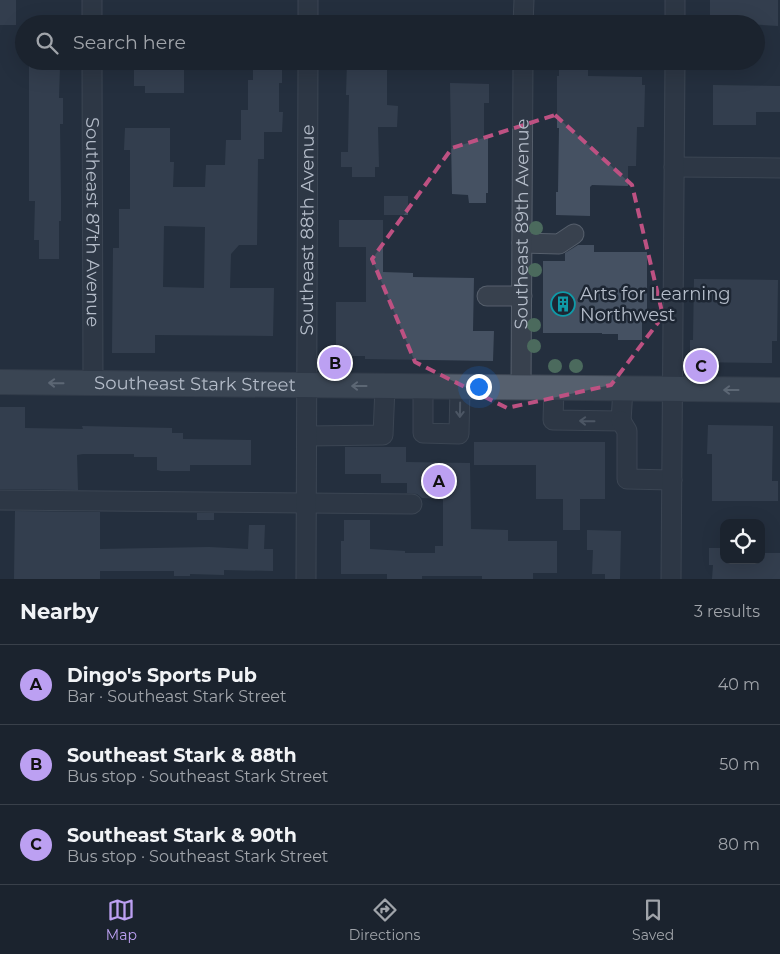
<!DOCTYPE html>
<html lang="en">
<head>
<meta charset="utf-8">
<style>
	body { margin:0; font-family:Montserrat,sans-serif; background:#282f3a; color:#f1f3f6 }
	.controls { position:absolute; right:15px; bottom:15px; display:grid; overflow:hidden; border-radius:10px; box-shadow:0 5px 20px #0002 }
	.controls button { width:45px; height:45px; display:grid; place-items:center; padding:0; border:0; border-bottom:1px solid #39404a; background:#1b232e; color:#f1f3f6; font:25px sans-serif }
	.you { position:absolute; left:478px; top:386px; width:18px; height:18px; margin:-12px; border:4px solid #fff; border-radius:50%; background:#1a73e8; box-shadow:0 0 0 8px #1a73e833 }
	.badge { display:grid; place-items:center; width:32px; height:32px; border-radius:50%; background:#bca0f2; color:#111; font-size:16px; font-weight:700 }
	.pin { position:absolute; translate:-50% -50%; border:2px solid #fff; box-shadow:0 1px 5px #0006 }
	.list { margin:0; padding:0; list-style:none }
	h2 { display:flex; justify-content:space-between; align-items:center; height:65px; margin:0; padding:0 20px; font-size:21px }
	h2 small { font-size:16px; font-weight:400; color:#a0a4aa }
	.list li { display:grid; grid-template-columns:32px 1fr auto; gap:15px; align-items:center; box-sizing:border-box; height:80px; padding:0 20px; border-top:1px solid #39404a }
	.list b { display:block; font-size:19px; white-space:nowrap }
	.list p { margin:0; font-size:16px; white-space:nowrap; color:#a0a4aa }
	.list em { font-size:16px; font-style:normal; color:#a0a4aa }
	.icon { flex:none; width:28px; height:28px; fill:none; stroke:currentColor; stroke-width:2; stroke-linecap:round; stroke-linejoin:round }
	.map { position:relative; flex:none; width:780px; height:579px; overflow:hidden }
	.search { position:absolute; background:#1b232e; box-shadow:0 5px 20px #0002; left:15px; right:15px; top:15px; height:55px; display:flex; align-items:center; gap:12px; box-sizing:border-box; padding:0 18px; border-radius:28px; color:#a0a4aa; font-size:19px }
	.sheet { height:305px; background:#1b232e }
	nav { display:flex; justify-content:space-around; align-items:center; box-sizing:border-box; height:70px; border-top:1px solid #39404a; background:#1b232e; font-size:14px; color:#a0a4aa }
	nav a { display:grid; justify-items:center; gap:2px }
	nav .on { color:#bca0f2 }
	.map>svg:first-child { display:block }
</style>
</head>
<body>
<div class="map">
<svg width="780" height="579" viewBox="0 0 780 579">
	<rect width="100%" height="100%" fill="#242f3e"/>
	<!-- building -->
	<path fill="#455162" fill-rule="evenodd" d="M0,0H16V25H0Z
		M710,0H778V26L747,24V20H710Z
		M138,61H160V70H184V93H145V86H134V70H138Z
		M253,61H282V83H279V112H283L282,132H264V159H258L257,245H239L231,254L230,288H274L273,336L155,335V353H112L113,248H119V209H130V150H124L125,128H170V162H174L173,187H205L206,165H225L226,140H241V110H248V80H253ZM164,226L205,227L204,288L163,287Z
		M347,61H387V105L398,106L397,127H378L379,167H375V177H352V167H341V152H348L349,95H346Z
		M559,61H588V76L642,77V85H645L644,127H637L636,166H628V186L592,185L590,187V216L556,215V192H558L559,128H557V76H559Z
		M29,66H60L59,98H63V124H60L61,198V221H59V259H39V240H34L35,201H29Z
		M450,83L489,84V103H484V136H488V193H486V203H469L468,195L452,194Z
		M713,85L780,86V112H756V125H713Z
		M384,196H408V215H384Z
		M339,220H383V272L413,273V277L474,278L473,331H494L493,361L365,359V356H336V302H366V247H339Z
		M578,245H594V252H647V322H642V340H618V334H602V333H543V261H565V253Z
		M694,279L778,280L777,341H772V363L690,362V340H693Z
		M0,407H25V428L83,429L82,426L172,428V433H183V439L251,440V465H190V471H161L157,470V457H134V454H83L77,455L78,490L0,489Z
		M708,425L773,426L772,481H778V501H712V454H707Z
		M474,442H605V499H580V530H563V499H536V465H474Z
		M345,447H406V462L470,463L471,529L508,530V541H557V573H533V579H482V576H422V579H387V574H341V541H344V520H370V549L405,551V553H435V546H443V499L422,498L417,494L407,493V483H381V474H345Z
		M15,511L100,512V549L209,547L248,549L249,525H265L264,549H273V571L224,570V575L190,574V576H174V571H100V579H14Z
		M197,513H214V520H197Z
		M587,530L621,531L620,579H605V574H592L593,550H587Z
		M709,548H724V560H761V553H780V579H712L713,565H709Z"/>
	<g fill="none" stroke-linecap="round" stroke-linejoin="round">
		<!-- minor casing -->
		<g stroke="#565f6c" stroke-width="21">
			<g id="minor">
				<path d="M92,0V24"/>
				<path d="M308,24V0"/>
				<path d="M523,24L524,0"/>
				<path d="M675,24V0"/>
				<path id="s1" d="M92,61L93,383"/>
				<path d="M674,167L780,168"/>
				<path d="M522,243L559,244L574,234"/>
				<path d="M487,296H522"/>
				<path d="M423,387V433L459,434L460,387"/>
				<path id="s2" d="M521,388L523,61"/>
				<path d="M554,388L553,420L621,421L623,389"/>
				<path d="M621,421L627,431V479L672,480"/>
				<path d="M307,436L383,435L385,387"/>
				<path d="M0,500L412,504"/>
				<path id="s3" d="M306,579L308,61"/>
				<path d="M671,579L675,61"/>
			</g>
		</g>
		<!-- major casing -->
		<g stroke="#414a57" stroke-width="26">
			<g id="major">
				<path id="s4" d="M0,382L780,390"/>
			</g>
		</g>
		<!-- minor -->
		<use href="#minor" stroke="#38414e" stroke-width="19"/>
		<!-- major -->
		<use href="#major" stroke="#56606e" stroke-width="24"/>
	</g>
	<!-- trees -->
	<g fill="#4b6a5d">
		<circle cx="536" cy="228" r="7"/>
		<circle cx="535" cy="270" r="7"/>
		<circle cx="534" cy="325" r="7"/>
		<circle cx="534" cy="346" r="7"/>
		<circle cx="555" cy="366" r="7"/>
		<circle cx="576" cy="366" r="7"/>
	</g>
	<!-- one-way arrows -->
	<defs><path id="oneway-shaft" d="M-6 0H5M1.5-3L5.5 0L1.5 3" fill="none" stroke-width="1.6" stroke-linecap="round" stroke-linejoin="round" transform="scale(1.25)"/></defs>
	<g stroke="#a1aab7">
		<use href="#oneway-shaft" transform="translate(56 383) rotate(-179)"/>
		<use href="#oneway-shaft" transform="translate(359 386) rotate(-180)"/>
		<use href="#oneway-shaft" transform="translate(731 390) rotate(-180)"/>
	</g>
	<g stroke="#7c8592">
		<use href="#oneway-shaft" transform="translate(460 410) rotate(91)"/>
		<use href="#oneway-shaft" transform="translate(587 421) rotate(-179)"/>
	</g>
	<!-- marked area -->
	<path d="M0 0H780V579H0ZM555,115L632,185L663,316L611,385L507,408L415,362L372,259L452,148Z" fill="#242f3e" fill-opacity=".55" fill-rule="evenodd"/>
	<path fill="none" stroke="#bd5182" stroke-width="4" stroke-dasharray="10 6" stroke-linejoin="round" d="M555,115L632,185L663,316L611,385L507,408L415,362L372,259L452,148Z"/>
	<!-- icons -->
	<defs>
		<g id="building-ring" transform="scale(1.25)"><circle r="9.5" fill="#1d2633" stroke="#0f9aa8" stroke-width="1.5"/><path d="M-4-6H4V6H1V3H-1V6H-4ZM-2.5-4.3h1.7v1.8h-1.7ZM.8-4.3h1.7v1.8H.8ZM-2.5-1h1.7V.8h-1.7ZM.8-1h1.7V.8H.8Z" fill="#0f9aa8"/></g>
	</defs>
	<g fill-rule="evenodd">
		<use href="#building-ring" x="563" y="304"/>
	</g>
	<g text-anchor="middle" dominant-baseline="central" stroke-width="5" stroke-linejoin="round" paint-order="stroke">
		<!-- street labels -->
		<g font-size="18" fill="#b4bcc9" stroke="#1d2633">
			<text stroke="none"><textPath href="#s1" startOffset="161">Southeast 87th Avenue</textPath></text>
			<text stroke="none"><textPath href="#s2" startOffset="164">Southeast 89th Avenue</textPath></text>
			<text stroke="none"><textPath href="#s3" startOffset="349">Southeast 88th Avenue</textPath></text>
			<text stroke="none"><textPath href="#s4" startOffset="195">Southeast Stark Street</textPath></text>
		</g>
		<!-- poi labels -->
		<g font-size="18" fill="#b4bcc9" stroke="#1d2633" text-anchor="start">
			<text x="580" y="294">Arts for Learning<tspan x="580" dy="21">Northwest</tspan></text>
		</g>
	</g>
</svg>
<div class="controls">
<button><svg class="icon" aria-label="locate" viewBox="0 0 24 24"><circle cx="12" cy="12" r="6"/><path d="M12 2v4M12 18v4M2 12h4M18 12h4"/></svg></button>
</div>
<div class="you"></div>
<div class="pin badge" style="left:439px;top:481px">A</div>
<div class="pin badge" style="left:335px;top:363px">B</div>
<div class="pin badge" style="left:701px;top:366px">C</div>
<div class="search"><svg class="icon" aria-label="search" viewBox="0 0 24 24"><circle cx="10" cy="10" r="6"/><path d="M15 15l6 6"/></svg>Search here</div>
</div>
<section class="sheet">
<h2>Nearby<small>3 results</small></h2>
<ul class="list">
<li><span class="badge">A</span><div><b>Dingo's Sports Pub</b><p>Bar · Southeast Stark Street</p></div><em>40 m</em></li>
<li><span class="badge">B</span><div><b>Southeast Stark &amp; 88th</b><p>Bus stop · Southeast Stark Street</p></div><em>50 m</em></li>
<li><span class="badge">C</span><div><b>Southeast Stark &amp; 90th</b><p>Bus stop · Southeast Stark Street</p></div><em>80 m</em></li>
</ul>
</section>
<nav>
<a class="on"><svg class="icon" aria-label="map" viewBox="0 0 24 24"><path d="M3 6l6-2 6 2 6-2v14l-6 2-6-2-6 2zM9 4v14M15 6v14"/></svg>Map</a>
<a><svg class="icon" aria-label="directions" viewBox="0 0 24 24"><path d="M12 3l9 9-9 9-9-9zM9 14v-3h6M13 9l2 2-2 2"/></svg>Directions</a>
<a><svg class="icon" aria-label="saved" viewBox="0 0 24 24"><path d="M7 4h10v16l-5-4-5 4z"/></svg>Saved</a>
</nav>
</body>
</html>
